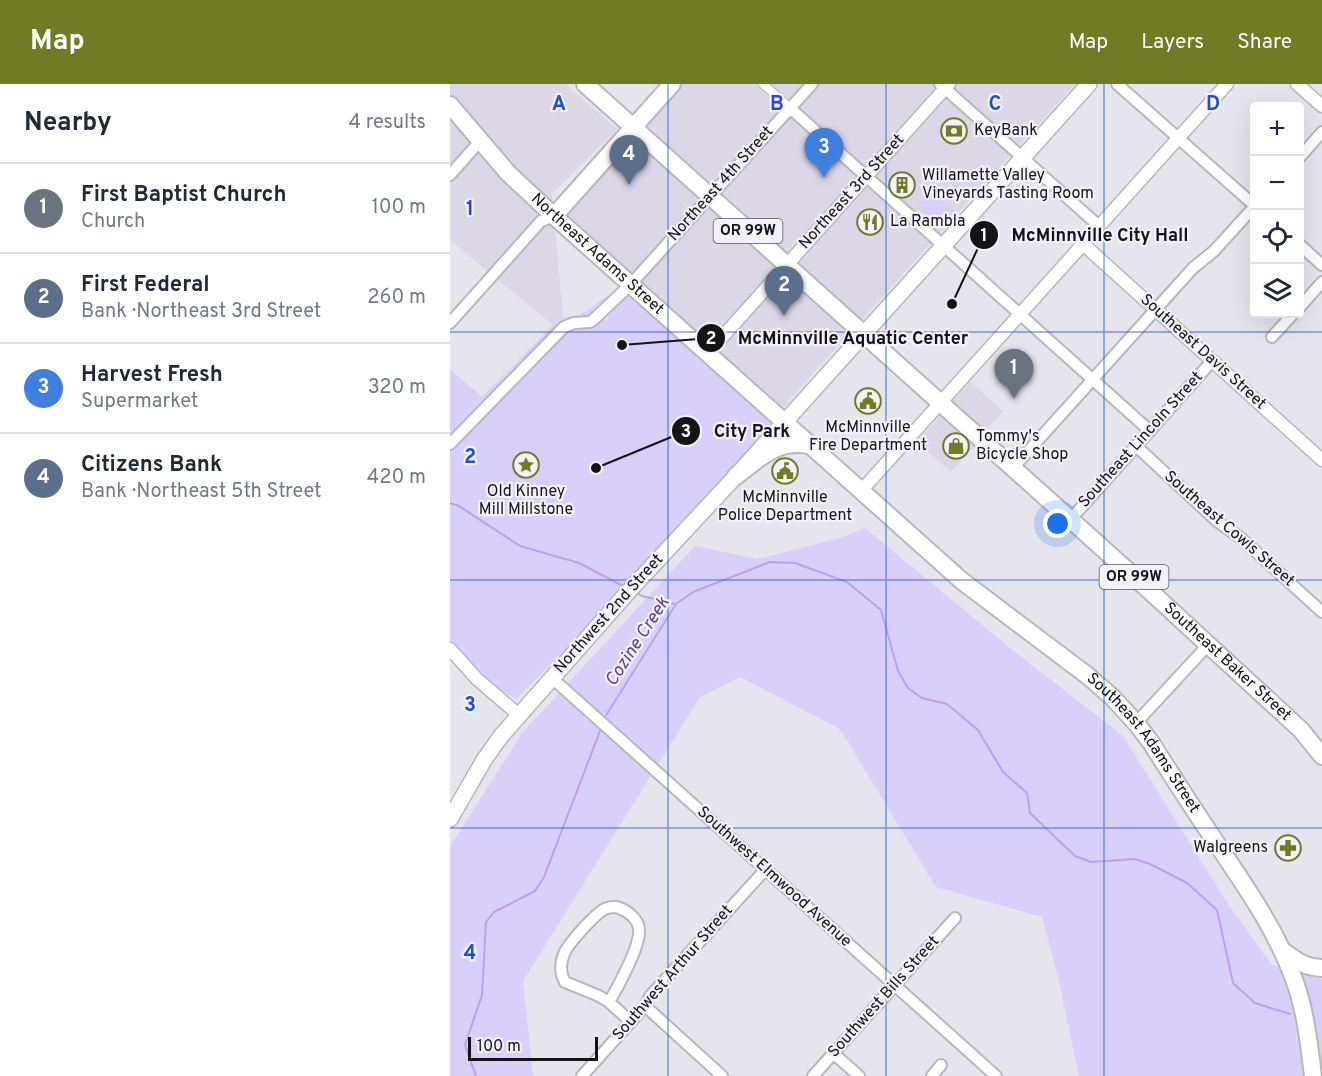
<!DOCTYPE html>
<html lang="en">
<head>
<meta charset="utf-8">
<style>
	body { margin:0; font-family:Overpass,sans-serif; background:#f6f6f7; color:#1f2937 }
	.controls { position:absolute; right:18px; top:18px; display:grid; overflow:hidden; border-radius:6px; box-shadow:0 6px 24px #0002 }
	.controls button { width:54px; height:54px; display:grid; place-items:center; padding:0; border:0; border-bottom:2px solid #e0e1e3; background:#fff; color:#1f2937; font:30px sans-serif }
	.scale { position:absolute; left:18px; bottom:15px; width:130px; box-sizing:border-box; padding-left:6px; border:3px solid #141316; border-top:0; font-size:16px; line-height:21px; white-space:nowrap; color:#141316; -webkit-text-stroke:4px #f3f1fb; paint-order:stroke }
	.you { position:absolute; left:608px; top:440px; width:21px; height:21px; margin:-15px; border:4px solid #fff; border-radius:50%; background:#1a73e8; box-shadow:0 0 0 9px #1a73e833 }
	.badge { display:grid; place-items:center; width:39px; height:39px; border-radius:50%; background:#707b26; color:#fff; font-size:20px; font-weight:700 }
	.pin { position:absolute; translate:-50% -50px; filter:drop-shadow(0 2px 3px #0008) }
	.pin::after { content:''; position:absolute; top:32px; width:21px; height:18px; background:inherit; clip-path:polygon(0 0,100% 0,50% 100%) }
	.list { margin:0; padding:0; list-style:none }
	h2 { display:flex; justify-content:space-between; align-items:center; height:78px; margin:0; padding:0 24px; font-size:26px }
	h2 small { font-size:20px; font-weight:400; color:#747a83 }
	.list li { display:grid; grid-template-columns:39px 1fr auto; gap:18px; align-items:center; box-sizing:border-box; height:90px; padding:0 24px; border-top:2px solid #e0e1e3 }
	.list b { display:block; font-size:22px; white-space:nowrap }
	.list p { margin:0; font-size:20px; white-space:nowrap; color:#747a83 }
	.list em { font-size:20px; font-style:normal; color:#747a83 }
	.icon { flex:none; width:33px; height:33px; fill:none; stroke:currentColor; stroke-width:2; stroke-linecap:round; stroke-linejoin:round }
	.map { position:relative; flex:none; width:872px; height:992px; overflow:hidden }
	header { display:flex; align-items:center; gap:36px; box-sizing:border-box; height:84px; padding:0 30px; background:#707b26; color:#fff }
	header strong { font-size:28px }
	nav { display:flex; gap:33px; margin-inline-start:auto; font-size:21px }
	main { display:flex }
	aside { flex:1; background:#fff }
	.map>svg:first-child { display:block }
</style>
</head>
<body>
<header>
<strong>Map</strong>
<nav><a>Map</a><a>Layers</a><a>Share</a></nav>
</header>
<main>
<aside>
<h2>Nearby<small>4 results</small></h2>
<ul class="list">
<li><span class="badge" style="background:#6b7280">1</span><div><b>First Baptist Church</b><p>Church</p></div><em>100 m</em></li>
<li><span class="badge" style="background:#5c6f8a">2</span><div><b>First Federal</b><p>Bank · Northeast 3rd Street</p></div><em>260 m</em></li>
<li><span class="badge" style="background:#3f7fe0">3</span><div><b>Harvest Fresh</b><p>Supermarket</p></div><em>320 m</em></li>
<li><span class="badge" style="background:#5c6f8a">4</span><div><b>Citizens Bank</b><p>Bank · Northeast 5th Street</p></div><em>420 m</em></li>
</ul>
</aside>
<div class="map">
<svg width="872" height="992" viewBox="0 0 872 992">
	<rect width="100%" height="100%" fill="#e6e4ed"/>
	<!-- built -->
	<path fill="#dbd7e7" d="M0,0H115L167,45L102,110L113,234L103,241L0,156Z
		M233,0H625L331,325L117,130Z
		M520,298L553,327L536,346L537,348L501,388L467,358Z"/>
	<!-- green -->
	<path fill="#d9cffb" d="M481,107L507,130L493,145L467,123Z
		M180,201L334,338L252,429L66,615C39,600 21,582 0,559V285L32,313L103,241L113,234L129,231L141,224L153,214Z
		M415,444L565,568L673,652L778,820L822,881L872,895V992H629L609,897L592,833L486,803L390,645L290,593L250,613L73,897L83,992H0V763L72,649L245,462L308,475L390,454Z"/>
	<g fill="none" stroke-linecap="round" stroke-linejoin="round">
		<!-- stream -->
		<path stroke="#b9a2f4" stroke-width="2" d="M0,419L9,422L70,462L129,479L173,502
			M187,509L192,512L225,520
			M155,633L226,520L243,508L320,478L345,479L397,498L431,526L448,587L458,604L472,614L497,620L528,646L553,688L577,709L580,729L625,772L641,778L685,775L700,780L737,799L767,826L783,899L805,919L840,930
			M26,992L15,961L32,911L36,838L44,828L85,807L94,793L150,647"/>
		<!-- pedestrian casing -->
		<g stroke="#b8b6be" stroke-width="10">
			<path id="pedestrian" d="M313,0L340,24"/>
		</g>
		<!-- minor casing -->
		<g stroke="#b8b6be" stroke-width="14">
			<path id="minor" d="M490,0L649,142
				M667,0L804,121
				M340,24L700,347
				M850,73L872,48
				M0,91L31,56
				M850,161L872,181
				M850,223L872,198
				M0,239L91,137L104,132
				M822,253L843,230
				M0,360L114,243L124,239L140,238L144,235L180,201L362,0
				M686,362L768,438L792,455L872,528
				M563,384L743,184L764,167L804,123
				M620,436L762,277
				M102,594L546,992
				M686,639L758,561
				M167,823C176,826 188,834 189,845C191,861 168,903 159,918L149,912L115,898C110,890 110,879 114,870C117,861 147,827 157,824C160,823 163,823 167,823Z
				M159,918L181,938
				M195,922L272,992
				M383,969L409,992
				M132,992L195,922L201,911L315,786
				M363,992L505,834
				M482,992L491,981"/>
		</g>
		<!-- tertiary casing -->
		<g stroke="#b8b6be" stroke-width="15">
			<path id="tertiary" d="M847,0L872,22
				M633,160L872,376
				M257,270L499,0
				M411,407L777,0
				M0,565L27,595L69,631"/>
		</g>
		<!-- secondary casing -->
		<g stroke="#b8b6be" stroke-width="18">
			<path id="secondary" d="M0,735L34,676L51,652L178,508L286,392L639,0"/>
		</g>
		<!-- primary casing -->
		<g stroke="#b8b6be" stroke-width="20">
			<path id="primary" d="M104,132L222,0"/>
		</g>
		<!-- trunk casing -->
		<g stroke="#b8b6be" stroke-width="20">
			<g id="trunk">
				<path id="s1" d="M135,0L689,497L851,646L872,672"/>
				<path id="s2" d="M0,21L58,89L104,132L512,497L638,592L662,613L686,639L702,660C724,695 746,729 769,763C798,806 828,849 845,898C856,929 859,960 863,992"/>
				<path d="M286,392C310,374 327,355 359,361"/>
				<path d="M833,867C847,877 854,883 872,884"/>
			</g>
		</g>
		<!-- pedestrian -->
		<use href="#pedestrian" stroke="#fff" stroke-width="8"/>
		<!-- minor -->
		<use href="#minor" stroke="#fff" stroke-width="10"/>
		<!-- tertiary -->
		<use href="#tertiary" stroke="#fff" stroke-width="12"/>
		<!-- secondary -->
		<use href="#secondary" stroke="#fff" stroke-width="15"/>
		<!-- primary -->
		<use href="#primary" stroke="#fff" stroke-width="16"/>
		<!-- trunk -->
		<use href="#trunk" stroke="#fff" stroke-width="16"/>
	</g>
	<!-- grid -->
	<path fill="none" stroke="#1d4ed8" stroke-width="1.5" stroke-opacity="0.55" d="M218,0V992M436,0V992M654,0V992M0,248H872M0,496H872M0,744H872"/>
	<!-- icons -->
	<defs>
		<g id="bank-ring" transform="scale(1.35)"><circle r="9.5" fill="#f3f1fb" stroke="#707b26" stroke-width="1.5"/><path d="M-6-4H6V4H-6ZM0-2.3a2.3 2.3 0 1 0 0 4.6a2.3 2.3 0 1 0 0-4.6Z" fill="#707b26"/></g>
		<g id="building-ring" transform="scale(1.35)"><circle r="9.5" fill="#f3f1fb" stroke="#707b26" stroke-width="1.5"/><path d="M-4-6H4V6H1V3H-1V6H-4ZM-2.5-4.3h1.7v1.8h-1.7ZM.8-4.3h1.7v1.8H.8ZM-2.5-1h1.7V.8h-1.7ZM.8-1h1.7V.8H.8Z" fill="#707b26"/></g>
		<g id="restaurant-ring" transform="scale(1.35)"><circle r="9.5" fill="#f3f1fb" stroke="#707b26" stroke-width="1.5"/><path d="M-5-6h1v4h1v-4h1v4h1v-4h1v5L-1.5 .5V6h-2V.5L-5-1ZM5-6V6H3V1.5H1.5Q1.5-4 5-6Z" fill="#707b26"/></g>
		<g id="civic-ring" transform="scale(1.35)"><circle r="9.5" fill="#f3f1fb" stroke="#707b26" stroke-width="1.5"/><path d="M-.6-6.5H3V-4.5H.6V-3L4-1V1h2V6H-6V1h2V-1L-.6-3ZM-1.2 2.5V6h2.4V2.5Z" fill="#707b26"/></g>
		<g id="shop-ring" transform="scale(1.35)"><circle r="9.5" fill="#f3f1fb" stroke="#707b26" stroke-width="1.5"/><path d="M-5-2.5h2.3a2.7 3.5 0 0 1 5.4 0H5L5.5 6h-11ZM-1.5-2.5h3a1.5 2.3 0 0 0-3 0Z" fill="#707b26"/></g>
		<g id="sight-ring" transform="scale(1.35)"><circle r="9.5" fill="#f3f1fb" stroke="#707b26" stroke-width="1.5"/><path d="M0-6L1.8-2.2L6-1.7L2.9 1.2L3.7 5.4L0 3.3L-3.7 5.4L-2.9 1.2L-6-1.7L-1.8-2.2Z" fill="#707b26"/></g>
		<g id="pharmacy-ring" transform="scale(1.35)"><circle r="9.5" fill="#f3f1fb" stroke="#707b26" stroke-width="1.5"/><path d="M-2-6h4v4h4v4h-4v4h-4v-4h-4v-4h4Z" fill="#707b26"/></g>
	</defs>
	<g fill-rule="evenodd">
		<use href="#bank-ring" x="504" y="47"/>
		<use href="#building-ring" x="452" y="101"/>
		<use href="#restaurant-ring" x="420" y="138"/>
		<use href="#civic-ring" x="418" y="317"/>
		<use href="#shop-ring" x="506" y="362"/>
		<use href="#sight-ring" x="76" y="381"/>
		<use href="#civic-ring" x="335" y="387"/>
		<use href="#pharmacy-ring" x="838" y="764"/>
	</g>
	<g text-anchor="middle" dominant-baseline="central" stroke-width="4.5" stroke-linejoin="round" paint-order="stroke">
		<!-- shield labels -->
		<g fill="#f3f1fb" stroke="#57565b" stroke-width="1.5">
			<rect x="263.5" y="135" width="69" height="24" rx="4.5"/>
			<rect x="649.5" y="481" width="69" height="24" rx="4.5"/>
		</g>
		<g font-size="15" font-weight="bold" fill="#141316">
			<text x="298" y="147">OR 99W</text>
			<text x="684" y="493">OR 99W</text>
		</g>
		<!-- poi labels -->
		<g font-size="16" fill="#141316" stroke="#f3f1fb" text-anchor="start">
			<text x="524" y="47">KeyBank</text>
			<text x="472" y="92">Willamette Valley<tspan x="472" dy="18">Vineyards Tasting Room</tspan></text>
			<text x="440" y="138">La Rambla</text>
			<text x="418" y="344" text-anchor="middle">McMinnville<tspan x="418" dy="18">Fire Department</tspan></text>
			<text x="526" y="353">Tommy's<tspan x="526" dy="18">Bicycle Shop</tspan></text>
			<text x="76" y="408" text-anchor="middle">Old Kinney<tspan x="76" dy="18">Mill Millstone</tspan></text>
			<text x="335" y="414" text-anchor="middle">McMinnville<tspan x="335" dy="18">Police Department</tspan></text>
			<text x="818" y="764" text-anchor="end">Walgreens</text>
		</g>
		<!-- street labels -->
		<g font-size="16" fill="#141316" stroke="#f3f1fb">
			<text transform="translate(271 100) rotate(-48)">Northeast 4th Street</text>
			<text transform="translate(402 108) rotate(-48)">Northeast 3rd Street</text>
			<text stroke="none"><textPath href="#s2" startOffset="210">Northeast Adams Street</textPath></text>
			<text transform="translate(753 268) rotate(42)">Southeast Davis Street</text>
			<text transform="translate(691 356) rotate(-48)">Southeast Lincoln Street</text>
			<text transform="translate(779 445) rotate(41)">Southeast Cowls Street</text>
			<text transform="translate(159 530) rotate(-48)">Northwest 2nd Street</text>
			<text stroke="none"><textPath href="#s1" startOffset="864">Southeast Baker Street</textPath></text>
			<text stroke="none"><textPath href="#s2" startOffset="945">Southeast Adams Street</textPath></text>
			<text transform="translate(324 793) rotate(42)">Southwest Elmwood Avenue</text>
			<text transform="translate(223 889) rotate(-49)">Southwest Arthur Street</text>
			<text transform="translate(434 913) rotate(-48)">Southwest Bills Street</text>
		</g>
		<!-- water labels -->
		<g font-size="18" font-style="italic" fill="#5d3c9a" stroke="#f3f1fb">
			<text transform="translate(188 558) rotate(-57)">Cozine Creek</text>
		</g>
	</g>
	<g font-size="20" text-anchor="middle" font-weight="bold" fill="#1d4ed8" stroke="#f3f1fb" stroke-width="4.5" stroke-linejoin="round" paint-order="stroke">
		<text x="109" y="26">A</text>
		<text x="327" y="26">B</text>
		<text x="545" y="26">C</text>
		<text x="763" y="26">D</text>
		<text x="20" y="131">1</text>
		<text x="20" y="379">2</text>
		<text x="20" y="627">3</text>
		<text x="20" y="875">4</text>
	</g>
	<!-- callouts -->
	<path fill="none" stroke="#141316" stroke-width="2" d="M502 220L534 151M172 261L261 254M146 384L236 347"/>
	<g fill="#141316" stroke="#f3f1fb" stroke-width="2">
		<circle cx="502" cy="220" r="6"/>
		<circle cx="172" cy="261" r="6"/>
		<circle cx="146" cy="384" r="6"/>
		<circle cx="534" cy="151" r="15"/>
		<circle cx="261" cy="254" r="15"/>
		<circle cx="236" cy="347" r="15"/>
	</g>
	<g font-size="18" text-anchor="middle" font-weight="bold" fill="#fff">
		<text x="534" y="157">1</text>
		<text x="261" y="260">2</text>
		<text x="236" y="353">3</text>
	</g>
	<g font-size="18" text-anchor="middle" font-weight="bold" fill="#141316" stroke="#f3f1fb" stroke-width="4.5" stroke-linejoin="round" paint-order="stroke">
		<text x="650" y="157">McMinnville City Hall</text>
		<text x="403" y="260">McMinnville Aquatic Center</text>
		<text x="302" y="353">City Park</text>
	</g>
</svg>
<div class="controls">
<button>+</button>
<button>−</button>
<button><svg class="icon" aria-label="locate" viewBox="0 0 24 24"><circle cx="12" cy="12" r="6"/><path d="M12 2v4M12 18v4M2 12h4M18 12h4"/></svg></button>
<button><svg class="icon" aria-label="layers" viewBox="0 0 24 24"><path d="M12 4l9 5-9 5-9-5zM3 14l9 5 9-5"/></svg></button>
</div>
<div class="scale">100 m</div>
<div class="you"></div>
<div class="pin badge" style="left:564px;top:315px;background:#6b7280">1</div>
<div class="pin badge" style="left:334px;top:232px;background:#5c6f8a">2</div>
<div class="pin badge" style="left:374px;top:94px;background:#3f7fe0">3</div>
<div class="pin badge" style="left:179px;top:101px;background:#5c6f8a">4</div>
</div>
</main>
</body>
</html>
